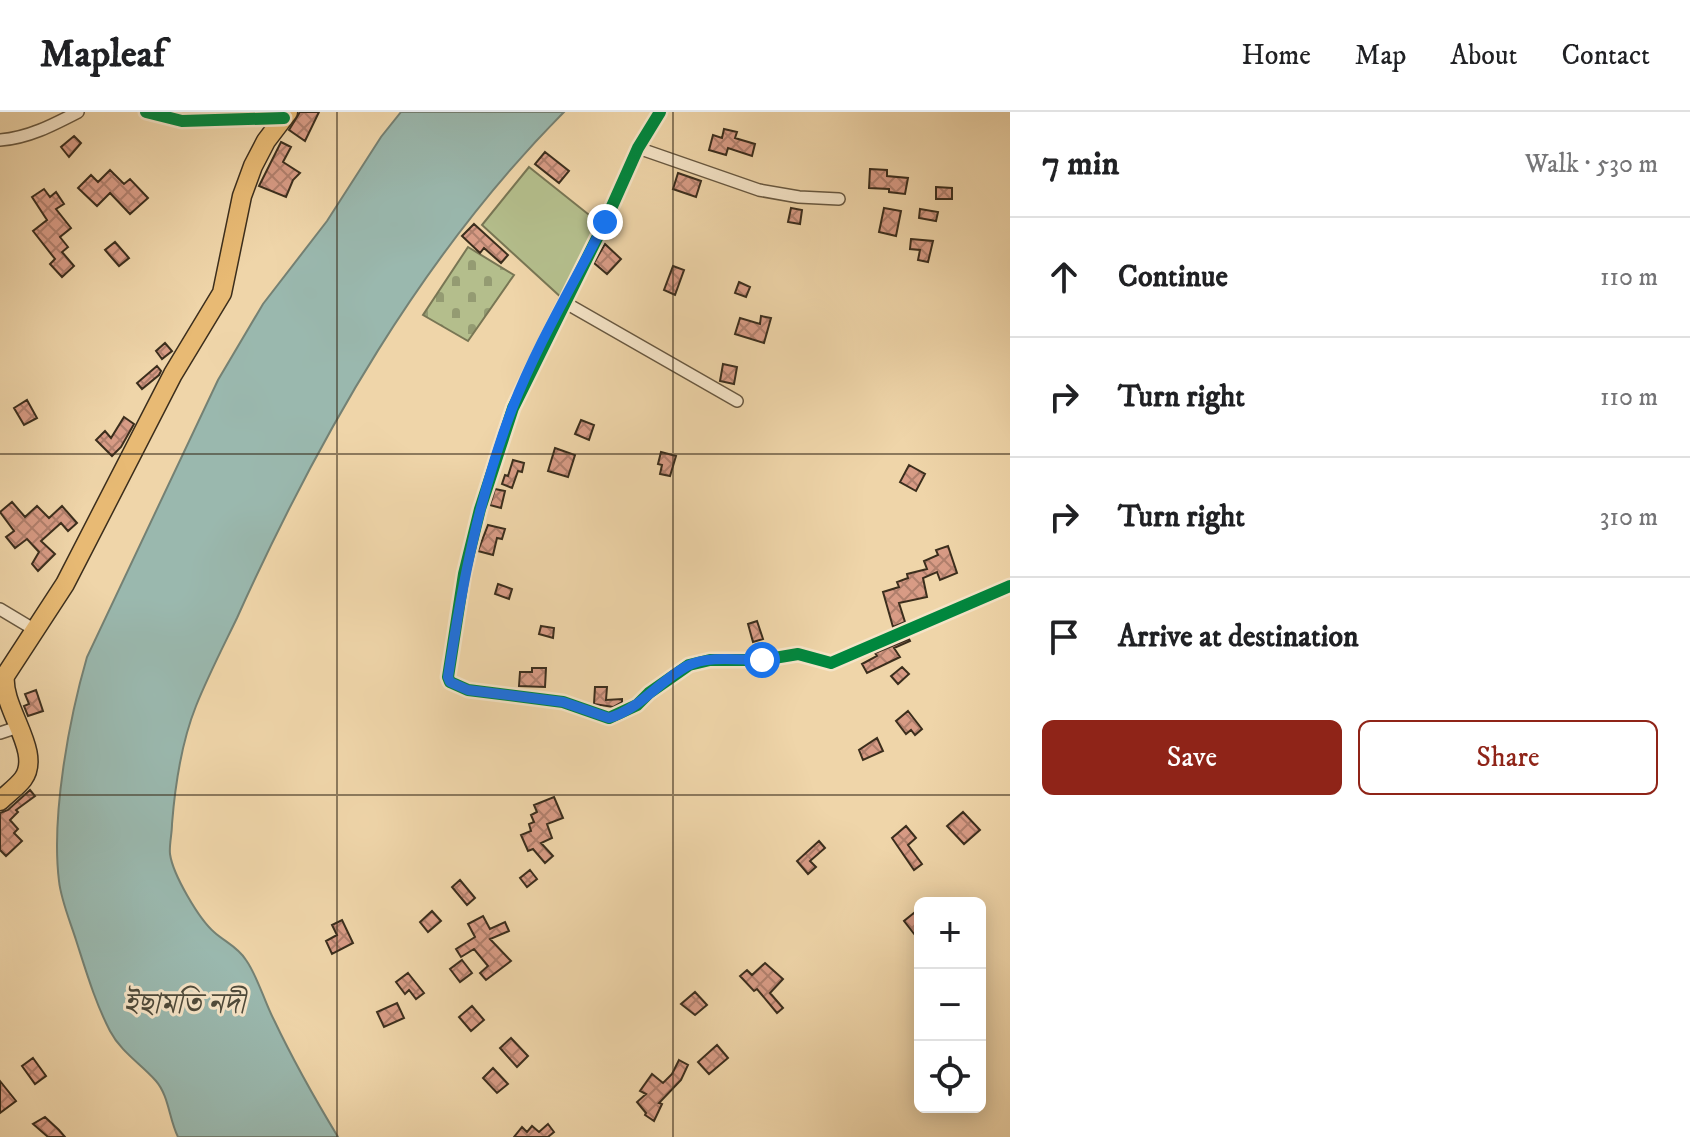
<!DOCTYPE html>
<html lang="en">
<head>
<meta charset="utf-8">
<style>
	body { margin:0; font-family:"IM FELL DW Pica","Noto Serif Bengali",serif; background:#f2f2f2; color:#202124 }
	.controls { position:absolute; right:24px; bottom:24px; display:grid; overflow:hidden; border-radius:12px; box-shadow:0 4px 20px #0003 }
	.controls button { width:72px; height:72px; display:grid; place-items:center; padding:0; border:0; border-bottom:2px solid #e0e0e0; background:#fff; color:#202124; font:40px sans-serif }
	.stop { position:absolute; width:24px; height:24px; margin:-18px; border:6px solid #1a73e8; border-radius:50%; background:#fff }
	.stop.end { background:#1a73e8; border-color:#fff; box-shadow:0 2px 8px #0008 }
	.list { margin:0; padding:0; list-style:none }
	h2 { display:flex; justify-content:space-between; align-items:center; height:104px; margin:0; padding:0 32px; font-size:34px }
	h2 small { font-size:26px; font-weight:400; color:#757577 }
	.list li { display:grid; grid-template-columns:52px 1fr auto; gap:24px; align-items:center; box-sizing:border-box; height:120px; padding:0 32px; border-top:2px solid #e0e0e0 }
	.list b { display:block; font-size:30px; white-space:nowrap }
	.list em { font-size:26px; font-style:normal; color:#757577 }
	.actions { display:flex; gap:16px; padding:24px 32px }
	.actions a { flex:1; padding:18px 0; border:2px solid #8f2418; border-radius:12px; text-align:center; font-size:28px; color:#8f2418 }
	.actions .main { background:#8f2418; color:#fff }
	.icon { flex:none; width:44px; height:44px; fill:none; stroke:currentColor; stroke-width:2; stroke-linecap:round; stroke-linejoin:round }
	.map { position:relative; flex:none; width:1010px; height:1025px; overflow:hidden }
	header { display:flex; align-items:center; gap:48px; box-sizing:border-box; height:112px; padding:0 40px; background:#fff; border-bottom:2px solid #e0e0e0 }
	header strong { font-size:38px }
	nav { display:flex; gap:44px; margin-inline-start:auto; font-size:28px }
	main { display:flex }
	aside { flex:1; background:#fff }
	.map>svg:first-child { display:block }
</style>
</head>
<body>
<header>
<strong>Mapleaf</strong>
<nav><a>Home</a><a>Map</a><a>About</a><a>Contact</a></nav>
</header>
<main>
<div class="map">
<svg width="1010" height="1025" viewBox="0 0 1010 1025">
	<defs>
		<pattern id="cemetery-stones" width="16" height="16" patternUnits="userSpaceOnUse" patternTransform="scale(2)"><rect width="16" height="16" fill="#b4be8c"/><path d="M2 7V4a2 2 0 0 1 4 0v3zM10 15v-3a2 2 0 0 1 4 0v3z" fill="#949b72"/></pattern>
		<pattern id="building-cross-hatch" width="8" height="8" patternUnits="userSpaceOnUse" patternTransform="scale(2)"><rect width="8" height="8" fill="#d89b85"/><path d="M0 0l8 8M0 8l8-8" fill="none" stroke="#b07f6c"/></pattern>
	</defs>
	<rect width="100%" height="100%" fill="#efd5a9"/>
	<filter id="stains"><feTurbulence type="fractalNoise" baseFrequency=".0025" numOctaves="4"/><feColorMatrix values="0 0 0 0 .2 0 0 0 0 .09 0 0 0 0 .02 0 0 0 .5 -.17"/></filter>
	<radialGradient id="worn" r=".72"><stop offset=".6" stop-color="#630" stop-opacity="0"/><stop offset="1" stop-color="#630" stop-opacity=".3"/></radialGradient>
	<!-- cemetery -->
	<path fill="url(#cemetery-stones)" stroke="#787654" stroke-width="2" d="M468,135L514,163L468,229L423,203Z"/>
	<!-- pitch -->
	<path fill="#b4be8c" stroke="#787654" stroke-width="2" d="M529,55L598,110L564,188L482,113Z"/>
	<!-- water -->
	<path fill="#9ab8ae" stroke="#748174" stroke-width="2" d="M401,0H564C422,143 319,324 237,506C223,535 208,564 196,594C182,629 175,674 172,712C172,722 169,733 170,742C173,763 199,807 214,820C225,830 238,835 246,848C258,865 264,889 274,908C293,948 315,987 338,1025H178C169,1007 169,984 156,969C141,952 121,940 110,919C95,890 86,859 76,828C70,809 61,788 59,769C51,704 69,607 87,545L218,268L263,192L327,109L381,25Z"/>
	<!-- building -->
	<path fill="url(#building-cross-hatch)" stroke="#3b2e1d" stroke-width="2" d="M300,0H319L305,29L289,18Z
		M724,17L737,20L735,26L755,32L752,44L728,36L726,43L709,38L713,23L722,26Z
		M74,24L81,31L69,45L61,35Z
		M281,30L291,35L283,50L300,61L293,68L286,85L259,74Z
		M545,40L569,59L559,71L535,52Z
		M870,57L887,58V64L908,66L905,82L889,80V77L869,76Z
		M110,58L124,72L130,67L148,86L130,102L110,81L97,94L78,76L91,63L98,70Z
		M678,61L701,69L696,85L673,77Z
		M936,75L952,76V87H936Z
		M44,77L50,85L56,80L64,92L56,97L71,116L60,125L68,135L62,140L74,154L62,165L50,152L55,147L33,119L47,108L32,85Z
		M791,96L802,98L800,112L788,110Z
		M884,96L901,99L896,124L879,120Z
		M920,97L938,100L936,109L919,106Z
		M474,112L508,143L501,151L484,136L480,141L462,124Z
		M911,127L933,129L928,150L918,148L920,138L910,137Z
		M115,130L129,146L119,154L105,138Z
		M605,132L621,147L607,162L594,151Z
		M673,154L684,158L675,183L664,178Z
		M739,170L750,175L746,185L735,181Z
		M761,204L771,206L764,231L735,222L740,206L760,212Z
		M165,231L172,239L162,247L156,239Z
		M723,252L737,255L734,272L720,269Z
		M157,254L161,259L159,263L142,277L137,271Z
		M27,288L37,306L24,313L14,296Z
		M124,305L134,312L121,335L112,344L96,328L105,319L111,326Z
		M581,308L594,313L589,328L575,322Z
		M555,336L575,343L568,365L548,359Z
		M661,340L676,344L670,364L660,362L662,353L658,352Z
		M513,348L524,351L522,360L518,359L512,376L502,372L505,363L508,364Z
		M909,353L925,362L916,379L900,370Z
		M495,377L505,379L501,396L490,393Z
		M12,390L25,405L37,394L49,406L62,394L77,411L68,419L61,411L41,429L55,442L38,459L32,452L39,440L27,427L15,436L6,425L14,419L0,400Z
		M488,413L505,417L502,427L497,426L493,443L478,439Z
		M948,434L957,461L940,468L937,460L923,466L927,485L899,491L905,510L893,515L883,480L899,475L897,470L908,466L907,462L927,457L924,449L938,443L936,438Z
		M498,472L512,477L509,487L495,482Z
		M757,509L763,527L753,530L748,512Z
		M541,514L554,516L553,526L539,522Z
		M909,527L910,529L894,536L900,545L867,561L862,552L877,544L875,541Z
		M902,555L909,562L898,572L891,564Z
		M532,556H546L545,575L519,574L520,560H532Z
		M595,575H607L606,588L622,587V590L613,595L594,592Z
		M36,578L43,599L28,604L24,594L29,592L25,582Z
		M908,599L922,617L915,623L911,618L906,622L896,609Z
		M877,626L883,639L863,648L859,638Z
		M30,678L35,684L16,698L18,700L10,708L18,717L14,721L22,729L6,744L0,738V701L8,698Z
		M554,685L563,706L547,712L552,726L541,731L553,744L545,751L533,737L528,739L521,723L531,719L529,712L534,710L531,703L537,700L534,693Z
		M963,700L980,718L964,732L947,714Z
		M906,714L916,726L908,733L922,752L914,758L892,726Z
		M819,729L825,736L810,749L816,755L808,762L797,749Z
		M530,758L537,767L527,775L520,766Z
		M460,768L475,786L467,793L452,775Z
		M920,796V818L915,823L904,809Z
		M432,799L441,809L428,820L420,810Z
		M483,804L490,817L505,810L509,819L490,827L511,849L486,868L480,861L488,854L474,837L461,845L456,837L475,825L468,812Z
		M342,808L353,831L332,842L326,829L337,823L332,813Z
		M462,848L472,861L460,870L450,857Z
		M765,851L783,867L770,881L783,896L777,901L757,877L754,879L740,864L747,858L752,863Z
		M408,861L424,881L416,887L409,878L405,882L396,870Z
		M695,880L707,893L695,903L681,892Z
		M397,891L404,906L384,915L377,900Z
		M472,894L484,908L471,919L459,905Z
		M511,926L528,944L517,955L500,936Z
		M717,933L728,946L709,962L698,950Z
		M33,946L46,964L35,972L22,954Z
		M679,948L688,953L681,968L659,991L662,992L654,1009L645,1003L646,1001L637,990L646,982L640,979L652,962L663,971L672,962Z
		M493,956L508,972L497,981L483,966Z
		M0,969L16,989L0,1001Z
		M45,1005L59,1018L65,1025H48L33,1012Z
		M548,1012L554,1020L548,1025H514L522,1015L527,1020L532,1014L539,1020Z"/>
	<g fill="none" stroke-linecap="round" stroke-linejoin="round">
		<!-- minor casing -->
		<g stroke="#685840" stroke-width="14">
			<path id="minor" d="M146,0L182,9L284,6
				M660,0L638,36L605,110L513,296L480,397L464,462L448,565L450,570L468,578L563,590L609,606L637,593L649,581L689,553L710,548H762L798,542L831,551L1010,474
				M0,28C28,26 53,13 78,0
				M638,36L759,78L799,85L839,87
				M564,190L737,289
				M0,497L35,518
				M0,621L18,615"/>
		</g>
		<!-- primary casing -->
		<g stroke="#3b2e1d" stroke-width="21">
			<path id="primary" d="M0,689C7,682 17,675 23,667C43,640 1,596 5,564L65,472L173,262L222,181L242,84L253,54L266,29L288,0"/>
		</g>
		<!-- minor -->
		<use href="#minor" stroke="#f5e4c7" stroke-width="11"/>
		<!-- primary -->
		<use href="#primary" stroke="#e8ba74" stroke-width="18"/>
		<!-- cycleway casing -->
		<g stroke="#f5e4c7" stroke-width="17">
			<path id="cycleway" d="M146,0L182,9L284,6
				M660,0L638,36L605,110L513,296L480,397L464,462L448,565L450,570L468,578L563,590L609,606L637,593L649,581L689,553L710,548H762L798,542L831,551L1010,474"/>
		</g>
		<!-- cycleway -->
		<use href="#cycleway" stroke="#00873e" stroke-width="12"/>
	</g>
	<g fill="none" stroke-linecap="round" stroke-linejoin="round">
		<!-- route -->
		<path stroke="#1a73e8" stroke-width="10" d="M605,110C574,171 537,232 512,297C479,384 462,473 448,565L450,570L468,578L563,590L609,606C640,597 659,569 687,554C708,543 739,548 762,548"/>
	</g>
	<!-- grid -->
	<path fill="none" stroke="#3b2e1d" stroke-width="2" stroke-opacity="0.55" d="M337,0V1025M673,0V1025M0,342H1010M0,683H1010"/>
	<g text-anchor="middle" dominant-baseline="central" stroke-width="6" stroke-linejoin="round" paint-order="stroke">
		<!-- water labels -->
		<g font-size="30" font-style="italic" fill="#4e4a3a" stroke="#f5e4c7">
			<text x="184" y="892">ইছামতি নদী</text>
		</g>
	</g>
	<rect width="100%" height="100%" filter="url(#stains)"/>
	<rect width="100%" height="100%" fill="url(#worn)"/>
</svg>
<div class="controls">
<button>+</button>
<button>−</button>
<button><svg class="icon" aria-label="locate" viewBox="0 0 24 24"><circle cx="12" cy="12" r="6"/><path d="M12 2v4M12 18v4M2 12h4M18 12h4"/></svg></button>
</div>
<div class="stop" style="left:762px;top:548px"></div>
<div class="stop end" style="left:605px;top:110px"></div>
</div>
<aside>
<h2>7 min<small>Walk · 530 m</small></h2>
<ul class="list">
<li><svg class="icon" aria-label="ahead" viewBox="0 0 24 24"><path d="M12 20V5M6 11l6-6 6 6"/></svg><div><b>Continue</b></div><em>110 m</em></li>
<li><svg class="icon" aria-label="right" viewBox="0 0 24 24"><path d="M7 20v-9h11M14 6l5 5-5 5"/></svg><div><b>Turn right</b></div><em>110 m</em></li>
<li><svg class="icon" aria-label="right" viewBox="0 0 24 24"><path d="M7 20v-9h11M14 6l5 5-5 5"/></svg><div><b>Turn right</b></div><em>310 m</em></li>
<li><svg class="icon" aria-label="arrive" viewBox="0 0 24 24"><path d="M6 21V4h12l-3 4 3 4H6"/></svg><div><b>Arrive at destination</b></div></li>
</ul>
<div class="actions"><a class="main">Save</a><a>Share</a></div>
</aside>
</main>
</body>
</html>
